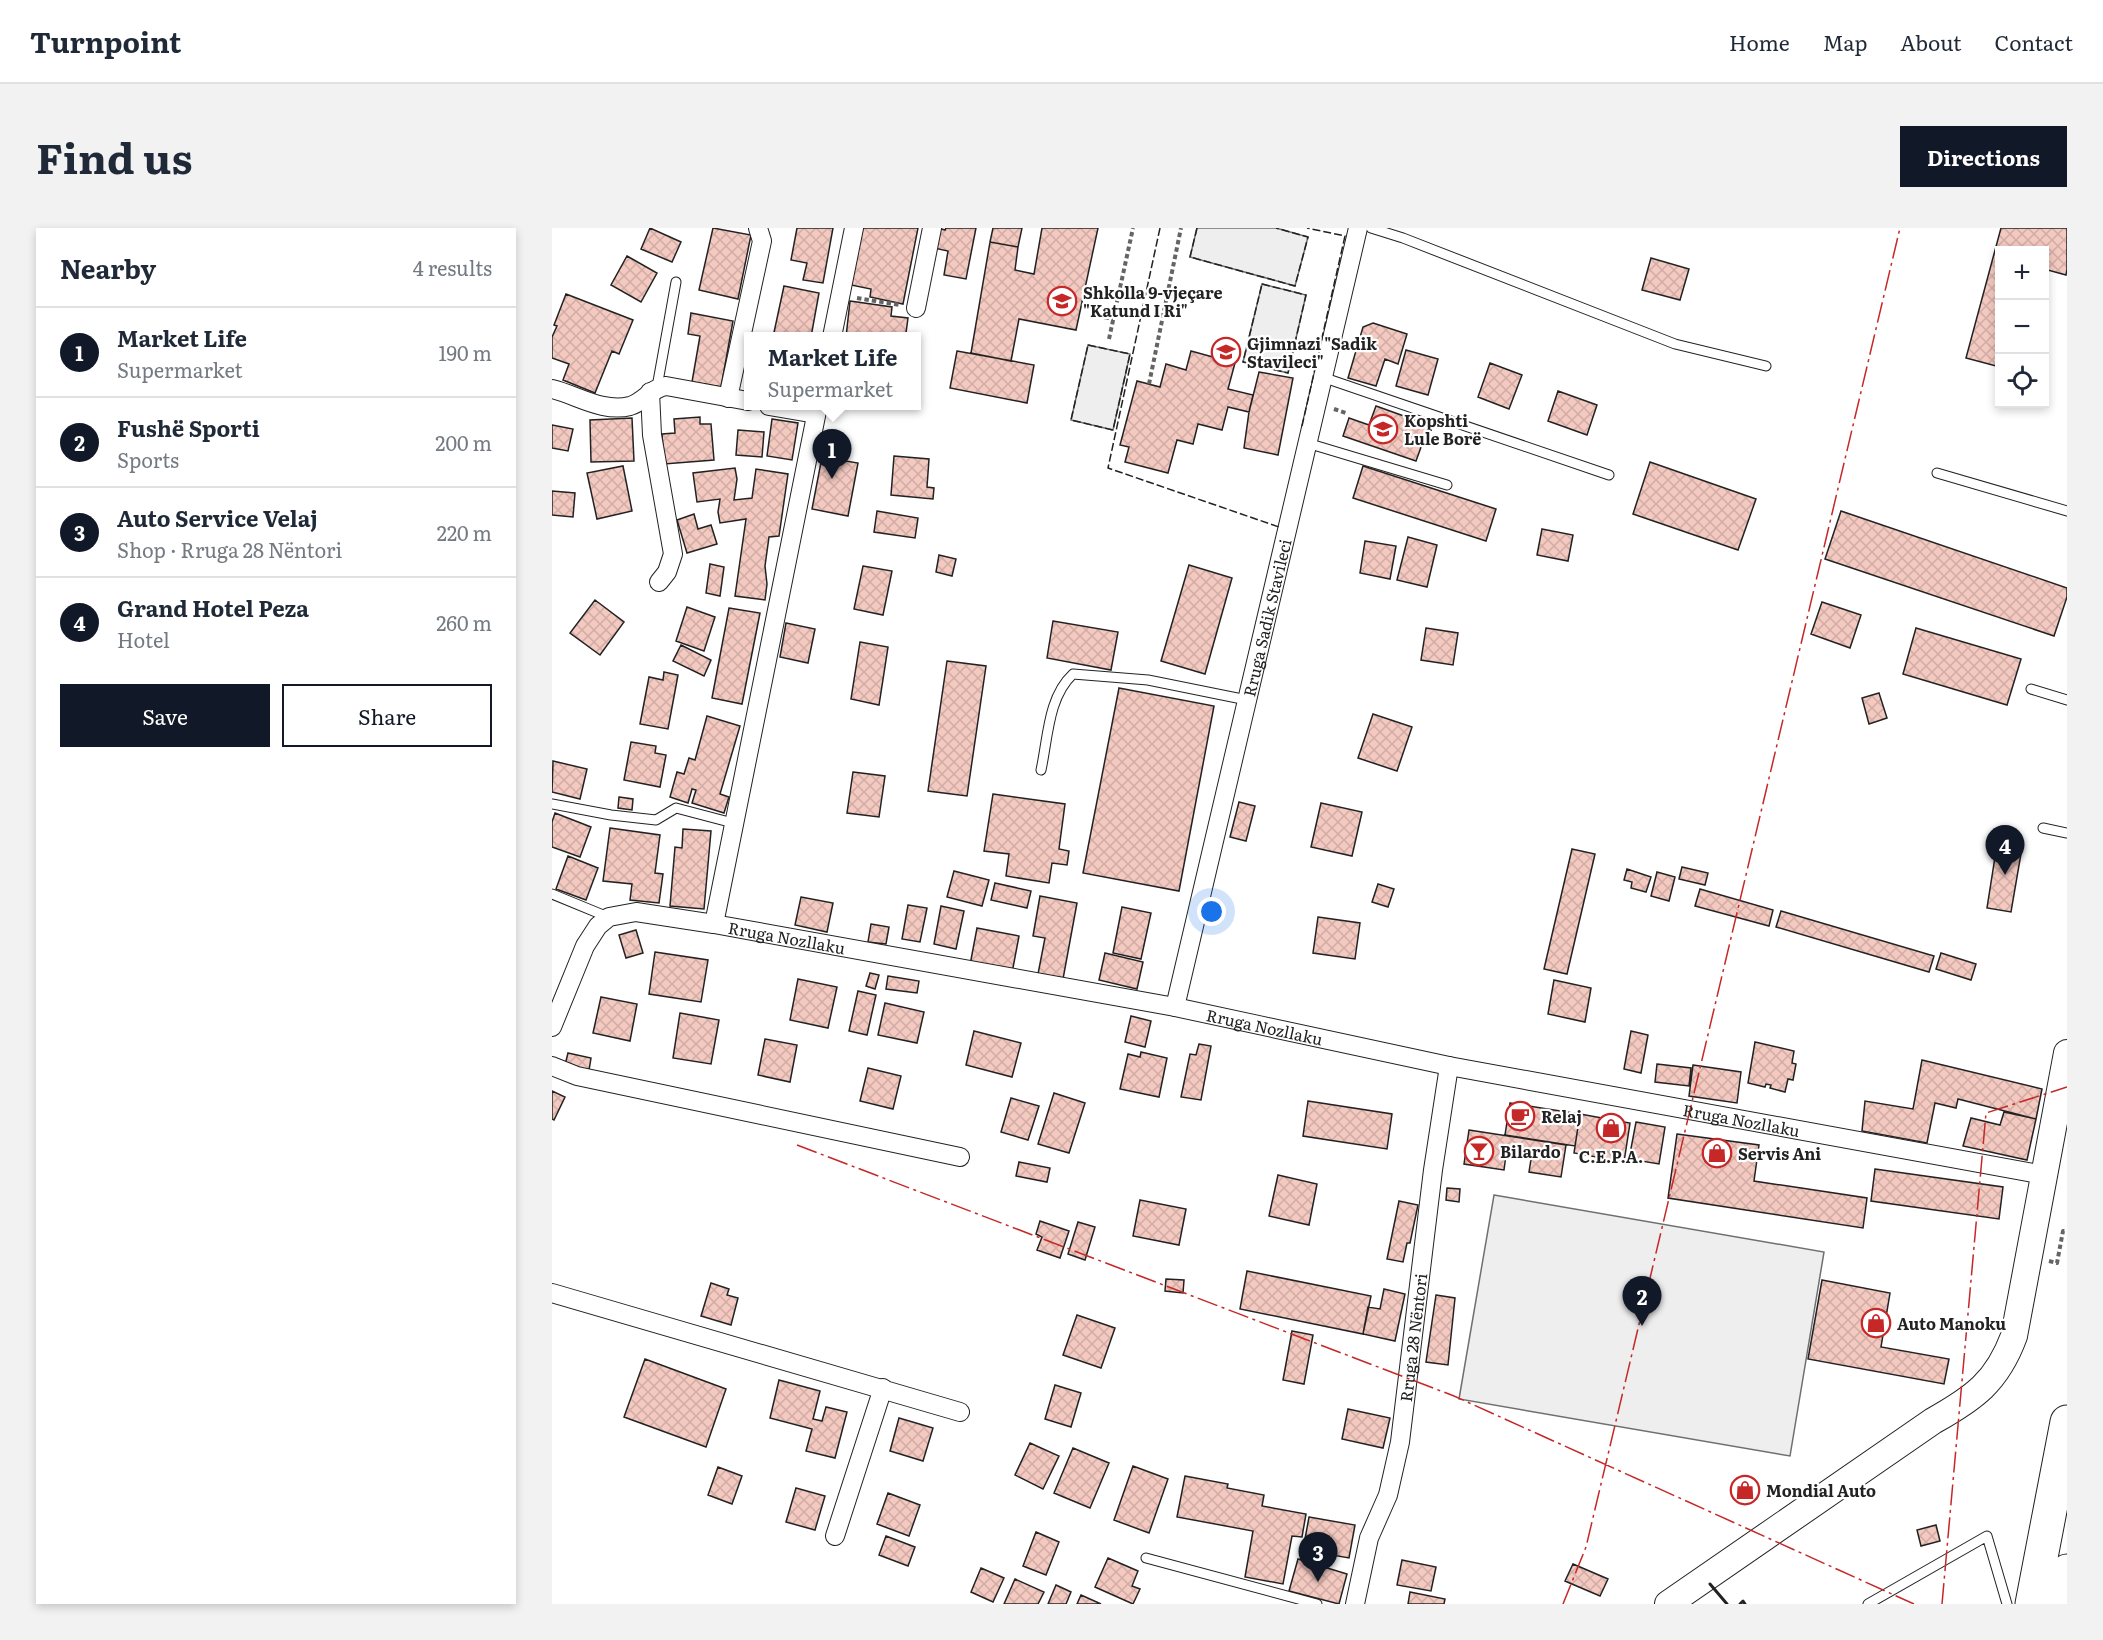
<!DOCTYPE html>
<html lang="en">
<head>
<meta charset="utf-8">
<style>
	body { margin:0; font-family:Literata,serif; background:#f2f2f3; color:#1f2937 }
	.controls { position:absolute; right:18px; top:18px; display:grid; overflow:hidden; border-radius:0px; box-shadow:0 3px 9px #0003 }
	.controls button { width:54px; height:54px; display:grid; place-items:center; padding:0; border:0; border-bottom:2px solid #e0e1e3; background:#fff; color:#1f2937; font:30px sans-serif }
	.you { position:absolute; left:660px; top:684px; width:21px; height:21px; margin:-15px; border:4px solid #fff; border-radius:50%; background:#1a73e8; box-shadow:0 0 0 9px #1a73e833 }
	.badge { display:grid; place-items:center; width:39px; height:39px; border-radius:50%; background:#111827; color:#fff; font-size:20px; font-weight:700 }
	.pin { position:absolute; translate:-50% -50px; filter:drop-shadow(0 2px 3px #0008) }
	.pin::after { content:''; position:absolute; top:32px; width:21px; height:18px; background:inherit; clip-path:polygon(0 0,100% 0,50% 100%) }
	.popup { position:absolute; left:192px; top:104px; width:177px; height:78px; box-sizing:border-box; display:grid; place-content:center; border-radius:0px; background:#fff; filter:drop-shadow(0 2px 4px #0005); font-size:20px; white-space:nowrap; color:#747a83 }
	.popup b { font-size:22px; color:#1f2937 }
	.popup::after { content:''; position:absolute; left:50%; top:100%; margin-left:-12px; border:12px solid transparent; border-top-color:#fff }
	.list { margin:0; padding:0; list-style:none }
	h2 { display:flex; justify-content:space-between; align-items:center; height:78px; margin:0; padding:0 24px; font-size:26px }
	h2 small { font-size:20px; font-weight:400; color:#747a83 }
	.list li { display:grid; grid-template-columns:39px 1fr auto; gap:18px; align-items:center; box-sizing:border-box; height:90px; padding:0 24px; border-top:2px solid #e0e1e3 }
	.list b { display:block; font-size:22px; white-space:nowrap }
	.list p { margin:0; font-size:20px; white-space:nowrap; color:#747a83 }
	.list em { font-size:20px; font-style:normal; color:#747a83 }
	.actions { display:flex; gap:12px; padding:18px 24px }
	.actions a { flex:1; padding:14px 0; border:2px solid #111827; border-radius:0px; text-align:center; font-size:21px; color:#111827 }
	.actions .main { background:#111827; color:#fff }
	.icon { flex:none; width:33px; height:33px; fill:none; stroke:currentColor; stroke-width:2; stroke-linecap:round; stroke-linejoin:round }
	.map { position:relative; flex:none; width:1515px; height:1376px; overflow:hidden; border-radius:0px }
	header { display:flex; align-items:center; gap:36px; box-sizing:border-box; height:84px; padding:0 30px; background:#fff; border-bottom:2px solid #e0e1e3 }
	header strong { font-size:28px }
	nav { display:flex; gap:33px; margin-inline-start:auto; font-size:21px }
	.intro { display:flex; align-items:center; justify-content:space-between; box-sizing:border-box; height:144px; padding:0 36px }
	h1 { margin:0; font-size:42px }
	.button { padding:15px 27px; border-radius:0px; background:#111827; color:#fff; font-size:21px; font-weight:700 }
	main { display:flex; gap:36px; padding:0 36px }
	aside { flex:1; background:#fff; border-radius:0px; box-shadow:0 3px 9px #0003 }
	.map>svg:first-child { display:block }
</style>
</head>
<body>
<header>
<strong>Turnpoint</strong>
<nav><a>Home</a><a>Map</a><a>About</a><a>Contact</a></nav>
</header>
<div class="intro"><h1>Find us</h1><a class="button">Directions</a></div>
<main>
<aside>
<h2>Nearby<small>4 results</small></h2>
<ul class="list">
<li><span class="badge">1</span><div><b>Market Life</b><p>Supermarket</p></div><em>190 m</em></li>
<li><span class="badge">2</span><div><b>Fushë Sporti</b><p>Sports</p></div><em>200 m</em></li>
<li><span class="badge">3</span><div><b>Auto Service Velaj</b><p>Shop · Rruga 28 Nëntori</p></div><em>220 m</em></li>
<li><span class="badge">4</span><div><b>Grand Hotel Peza</b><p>Hotel</p></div><em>260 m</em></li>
</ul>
<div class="actions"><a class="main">Save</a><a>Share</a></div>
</aside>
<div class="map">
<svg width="1515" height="1376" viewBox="0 0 1515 1376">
	<defs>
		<pattern id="building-cross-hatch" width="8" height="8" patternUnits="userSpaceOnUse" patternTransform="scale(1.5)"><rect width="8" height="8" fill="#f3c9c0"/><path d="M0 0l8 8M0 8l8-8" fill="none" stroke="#d0aca5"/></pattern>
	</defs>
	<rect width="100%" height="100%" fill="#fff"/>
	<!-- park -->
	<path fill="#eee" stroke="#6f6f6f" stroke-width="1.5" d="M645,0H724L756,9L743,58L638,29Z
		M710,56L754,67L736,145L691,134Z
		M536,117L578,126L561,202L519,192Z
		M942,967L1272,1024L1238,1228L907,1171Z"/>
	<!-- building -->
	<path fill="url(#building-cross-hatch)" stroke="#222" stroke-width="1.5" d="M98,0L129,14L120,34L89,21Z
		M161,0L199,7L186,71L147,62Z
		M245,0H281L271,55L251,52L255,35L239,32Z
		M310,0H366L351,76L318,69L319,61L299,57Z
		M386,0L393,2L394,0H424L414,51L392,47L396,23L382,20Z
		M441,0H470L466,19L438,14Z
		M490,0H546L524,102L467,91L459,133L419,125L438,14L466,19L463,42L482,46Z
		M1449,0H1515V41L1514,47L1492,41V22H1448V139L1414,130Z
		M75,28L105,45L89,74L59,57Z
		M1099,30L1137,41L1128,72L1090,62Z
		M232,58L267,65L259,109H221Z
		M14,66L81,92L67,126L60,123L43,165L11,152L17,136L0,130V109L5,98L2,97Z
		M298,73L340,79L339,88L356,90L354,105L362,106V109H294Z
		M139,85L181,93L169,159L140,154L148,108L136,106Z
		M821,95L855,106L846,136L833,131L824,158L796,150L811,99Z
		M854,122L886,131L876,167L844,158Z
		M405,123L482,137L475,175L398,160Z
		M639,123L683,135L676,161L701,167L697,184L676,179L670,202L646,196L641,216L625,212L616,245L573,234L577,219L568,217L585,153L608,159L614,136L634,142Z
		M938,135L970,147L957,181L926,169Z
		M707,144L741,150L726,227L692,220L697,184Z
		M1006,163L1045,177L1035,207L996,193Z
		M824,178L877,197L864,233L791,208L797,190L817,197Z
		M148,189V196H159L162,232L112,236L110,206L123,205L122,191Z
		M80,190L82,233L39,234L38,192Z
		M220,191L246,195L240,232L215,228Z
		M0,197L21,201L16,223L0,220Z
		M186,202L212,204L210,229L184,227Z
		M342,228L377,231L375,259L382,260L381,271L339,267Z
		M270,229L306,235L296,288L260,281Z
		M1098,234L1204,271L1186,322L1081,286Z
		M71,238L80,283L45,291L35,245Z
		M811,238L944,281L934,313L801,270Z
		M183,240L185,251L182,272L200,270L204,241L236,246L227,308L217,309L213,338L215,356L213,372L183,368L194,291L168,295L166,284L168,271L145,274L141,245Z
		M0,263L23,265L21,289L0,287Z
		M325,283L366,290L363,310L322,304Z
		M1289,283L1515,360V369L1502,408L1273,331Z
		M142,286L146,301L159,297L165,316L135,325L125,292Z
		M990,301L1021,307L1016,333L985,327Z
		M856,309L885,317L875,359L845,352Z
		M813,313L844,318L838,351L808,345Z
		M387,327L404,331L400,348L384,344Z
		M158,336L172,339L168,368L154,365Z
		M637,337L680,350L653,446L609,433Z
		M311,338L340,343L331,387L302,381Z
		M43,372L72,394L48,427L18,405Z
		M1270,374L1309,387L1298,420L1259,406Z
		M135,379L163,389L152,423L124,413Z
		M177,380L208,385L190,476L160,470Z
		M501,393L566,404L559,442L495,430Z
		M234,395L263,401L256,435L228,429Z
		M874,400L906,405L901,437L869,432Z
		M1364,400L1469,431L1455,477L1351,446Z
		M308,414L336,419L327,477L299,471Z
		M129,417L159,432L152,448L121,433Z
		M395,433L434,438L415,568L376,563Z
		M112,444L126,447L116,501L88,496L97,449L111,452Z
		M567,460L662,478L627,663L531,645Z
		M1327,465L1335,490L1317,496L1310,470Z
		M821,486L860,499L845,543L806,530Z
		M155,488L188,498L168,566L177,569L172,585L140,575L144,562L140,561L136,575L118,569L125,544L132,546L137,530L143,532Z
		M79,514L104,518L103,525L114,527L108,559L72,552Z
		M1,533L35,541L28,571L0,564Z
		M301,544L333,548L327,589L295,585Z
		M441,566L513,576L507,621L517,623L515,637L500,635L497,655L454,648L457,626L432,623Z
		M67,569L81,571L80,582L66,580Z
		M687,574L703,578L694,613L678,609Z
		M769,575L810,584L800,628L759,619Z
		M3,585L39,599L28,629L0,619V594Z
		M58,600L108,607L103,645L111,646L107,675L78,672L80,656L51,653Z
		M131,601L159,603L152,681L118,678L123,619L130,620Z
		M1446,610L1471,614L1459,684L1435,680Z
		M1020,621L1043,626L1015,746L992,741Z
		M16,628L46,640L34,672L4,661Z
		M1130,639L1156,645L1153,657L1127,651Z
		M1075,641L1099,649L1094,664L1079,660L1080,654L1072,652Z
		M402,643L437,652L430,678L395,669Z
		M1105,644L1123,649L1117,673L1099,668Z
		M443,655L479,663L475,680L439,672Z
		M826,656L842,661L836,679L820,674Z
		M1148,661L1221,682L1217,698L1143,678Z
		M488,668L525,675L511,751L486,746L493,710L481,708Z
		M249,669L281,675L275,704L243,697Z
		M356,677L375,680L368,714L350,711Z
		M389,678L412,683L404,721L382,716Z
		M570,679L599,685L589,731L561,725Z
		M1229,683L1382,728L1377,744L1224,699Z
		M766,689L808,695L803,731L761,725Z
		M319,696L337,699L334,716L316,714Z
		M425,700L467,708L460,745L418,737Z
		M84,702L91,725L74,730L67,707Z
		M103,724L156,732L149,774L97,766Z
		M553,725L591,734L585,761L547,752Z
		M1389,725L1424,736L1419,752L1384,741Z
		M318,745L327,747L323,761L314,758Z
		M336,748L367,753L365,765L334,761Z
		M246,751L285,759L276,800L238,792Z
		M1002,752L1039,760L1033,794L996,786Z
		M306,763L324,767L315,807L297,803Z
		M49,769L85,776L78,813L41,805Z
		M333,775L372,784L365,815L326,807Z
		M128,785L167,792L159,836L121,830Z
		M579,788L599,793L593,819L573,814Z
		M422,803L469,815L460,849L414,837Z
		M1079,803L1096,807L1089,845L1072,841Z
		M213,811L245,817L238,854L206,847Z
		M1203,814L1242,823L1240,835L1244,836L1241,852L1236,851L1233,864L1218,860L1219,857L1214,856L1213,859L1196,855Z
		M647,816L659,818L649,872L629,869L638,826L644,827Z
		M589,824L615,830L607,869L568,861L576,826L588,829Z
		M16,825L39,830L37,842L13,837Z
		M1370,832L1490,861L1484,891L1406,871L1404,880L1383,875L1375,915L1310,903L1313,873L1361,881Z
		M1105,836L1139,840L1137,858L1103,854Z
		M1141,837L1189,844L1185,875L1137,868Z
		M316,840L349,848L341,881L308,873Z
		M0,863L13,869L2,892L0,891Z
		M502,865L533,875L517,925L486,916Z
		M459,870L487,878L476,912L449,904Z
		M756,873L840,886L835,921L751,908Z
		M958,875L1028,886L1023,918L953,907Z
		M1452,884L1484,891L1475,932L1411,918L1419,890L1448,897Z
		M1028,886L1078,895L1072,934L1022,925Z
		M1084,894L1113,899L1107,936L1077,931Z
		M917,902L1014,917L1009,949L977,944L979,931L954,927L952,942L912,936Z
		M1125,906L1207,917L1202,953L1315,970L1311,1000L1116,970Z
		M467,934L498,940L495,954L464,948Z
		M1323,941L1451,959L1447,991L1319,973Z
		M726,947L765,956L757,997L717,988Z
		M895,960L908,961L907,974L894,972Z
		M588,972L634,981L627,1017L581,1008Z
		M847,973L866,977L858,1015H855L851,1034L835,1031Z
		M488,993L517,1003L508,1030L485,1022L490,1009L484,1006Z
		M526,994L543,999L533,1032L516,1026Z
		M695,1043L819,1068L811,1106L688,1081Z
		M614,1051L632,1052L631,1065L613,1063Z
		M1270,1052L1338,1065L1329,1119L1397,1131L1392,1156L1256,1131Z
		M159,1055L177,1061L175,1067L186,1070L179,1097L149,1088Z
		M832,1061L853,1066L843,1113L811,1106L816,1079L828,1081Z
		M884,1067L903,1070L896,1137L874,1134Z
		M525,1087L563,1100L549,1140L511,1127Z
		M740,1103L761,1107L752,1156L731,1152Z
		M93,1131L174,1161L154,1219L72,1189Z
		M227,1152L268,1163L261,1191L270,1193L274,1179L295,1184L283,1230L254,1223L260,1201L218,1190Z
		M503,1157L529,1165L519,1199L493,1191Z
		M796,1181L838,1190L831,1220L790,1211Z
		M347,1190L381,1200L371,1233L338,1223Z
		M478,1215L507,1228L491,1261L463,1247Z
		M521,1220L557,1235L538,1280L502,1265Z
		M581,1238L616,1251L597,1305L562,1292Z
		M166,1239L190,1248L180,1276L156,1267Z
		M633,1248L676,1256L675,1260L712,1267L710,1278L754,1286L750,1309L740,1308L731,1356L693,1349L701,1303L625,1289Z
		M244,1260L273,1268L263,1302L234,1294Z
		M336,1265L368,1277L357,1308L325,1296Z
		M757,1289L803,1297L797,1330L751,1322Z
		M1384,1297L1388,1313L1369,1318L1365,1302Z
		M484,1304L507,1314L494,1347L471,1338Z
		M334,1308L363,1319L356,1338L327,1327Z
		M556,1330L586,1343L580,1358L588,1361L581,1376L543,1359Z
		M746,1331L795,1346L787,1376L737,1363Z
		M850,1332L884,1339L879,1363L845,1357Z
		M1021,1336L1056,1351L1048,1368L1013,1353Z
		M429,1340L452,1350L441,1374L419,1364Z
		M463,1351L492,1364L486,1376H452Z
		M504,1357L519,1364L514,1376H496Z
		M858,1364L893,1371L892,1376H856Z
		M529,1367L549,1376H525Z"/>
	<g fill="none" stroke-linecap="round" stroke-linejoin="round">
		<!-- lane casing -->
		<g stroke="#222" stroke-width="11">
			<path id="lane" d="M819,0L851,10L1123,116L1214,138
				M770,149L1057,247
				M105,159L124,54
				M755,215L895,257
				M1385,245L1515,283
				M1479,461L1515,472
				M489,542C496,510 496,469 521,446L596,452L695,472
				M0,576L59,587L104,592L124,580L181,595
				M1491,600L1515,605
				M0,666L56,689
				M594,1330L765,1376
				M1316,1376L1435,1308L1455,1376"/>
		</g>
		<!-- street casing -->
		<g stroke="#222" stroke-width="20">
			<g id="street">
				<path d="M364,80L380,0"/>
				<path d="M280,109L302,0"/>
				<path d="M0,161C25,167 51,185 78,178C92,174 99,160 114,158L196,173"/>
				<path d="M98,164L100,207L121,326L115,344L107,354"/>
				<path d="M176,170L210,13L206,0"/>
				<path d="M217,178L264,186"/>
				<path d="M162,696L266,178"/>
				<path id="s1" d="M623,779L806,0"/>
				<path id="s2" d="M0,799L33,718L46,698L57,689L84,684L162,696L623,779L897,838L1492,947"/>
				<path d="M0,838L25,848L408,929"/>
				<path d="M0,1065L408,1184"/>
				<path d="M283,1308L331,1160"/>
				<path id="s3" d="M803,1376L817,1310L836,1267L848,1214L881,942L897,838"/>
			</g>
		</g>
		<!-- secondary casing -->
		<g stroke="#222" stroke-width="28">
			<path id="secondary" d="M1116,1376L1381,1193C1422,1170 1445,1154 1462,1108L1515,825"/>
		</g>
		<!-- highway casing -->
		<g stroke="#222" stroke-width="35">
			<path id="highway" d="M1480,1376L1515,1194
				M1509,1376L1515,1343"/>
		</g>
		<!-- path -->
		<path stroke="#646464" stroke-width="4" stroke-dasharray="4.5 3" stroke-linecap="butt" d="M305,70L348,77
			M538,86L561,91
			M557,111L581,0
			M597,156L629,0
			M782,181L794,185
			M1497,1033L1505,1035L1511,1003L1515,1004"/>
		<!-- lane -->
		<use href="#lane" stroke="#fff" stroke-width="9"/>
		<!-- street -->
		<use href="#street" stroke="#fff" stroke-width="18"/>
		<!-- secondary -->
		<use href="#secondary" stroke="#fff" stroke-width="26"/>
		<!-- highway -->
		<use href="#highway" stroke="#fff" stroke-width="33"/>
		<!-- fence -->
		<path stroke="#222" stroke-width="1.5" stroke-dasharray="8 3" stroke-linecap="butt" d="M608,0L556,240L727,299L728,297
			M645,0L638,29L743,58L756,9L724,0
			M710,56L754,67L736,145L691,134Z
			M536,117L578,126L561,202L519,192Z
			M750,198L793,8L755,0"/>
		<!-- wall -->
		<path stroke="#222" stroke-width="3" d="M1158,1356L1175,1376
			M1188,1376L1191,1373L1193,1376"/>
		<!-- power -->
		<path stroke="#c62828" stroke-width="1.5" stroke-dasharray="21 4.5 3 4.5" stroke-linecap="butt" d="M245,917L902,1168L1362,1376
			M1011,1376L1034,1319L1348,0
			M1390,1376L1434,885L1515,859"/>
	</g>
	<!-- icons -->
	<defs>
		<g id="school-ring" transform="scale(1.5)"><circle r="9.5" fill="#fff" stroke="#c62828" stroke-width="1.5"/><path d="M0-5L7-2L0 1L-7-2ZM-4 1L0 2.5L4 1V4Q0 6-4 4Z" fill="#c62828"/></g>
		<g id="cafe-ring" transform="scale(1.5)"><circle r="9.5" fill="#fff" stroke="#c62828" stroke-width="1.5"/><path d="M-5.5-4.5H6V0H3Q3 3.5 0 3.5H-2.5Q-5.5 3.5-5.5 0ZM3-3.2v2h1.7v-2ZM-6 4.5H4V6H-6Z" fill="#c62828"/></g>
		<g id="shop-ring" transform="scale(1.5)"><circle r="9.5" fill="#fff" stroke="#c62828" stroke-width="1.5"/><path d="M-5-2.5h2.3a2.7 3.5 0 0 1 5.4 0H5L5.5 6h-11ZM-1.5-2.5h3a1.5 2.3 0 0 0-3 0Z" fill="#c62828"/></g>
		<g id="bar-ring" transform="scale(1.5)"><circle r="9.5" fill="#fff" stroke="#c62828" stroke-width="1.5"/><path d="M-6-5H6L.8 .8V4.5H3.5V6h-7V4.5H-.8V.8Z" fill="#c62828"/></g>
	</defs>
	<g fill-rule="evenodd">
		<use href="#school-ring" x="510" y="73"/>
		<use href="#school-ring" x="674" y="124"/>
		<use href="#school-ring" x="831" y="201"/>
		<use href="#cafe-ring" x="968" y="888"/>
		<use href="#shop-ring" x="1059" y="900"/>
		<use href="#bar-ring" x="927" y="923"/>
		<use href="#shop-ring" x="1165" y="925"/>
		<use href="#shop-ring" x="1324" y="1095"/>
		<use href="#shop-ring" x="1193" y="1262"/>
	</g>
	<g text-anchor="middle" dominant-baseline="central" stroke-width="4.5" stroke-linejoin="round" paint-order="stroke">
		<!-- poi labels -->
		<g font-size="16" font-weight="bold" fill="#222" stroke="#fff" text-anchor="start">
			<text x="531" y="64">Shkolla 9-vjeçare<tspan x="531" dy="18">"Katund I Ri"</tspan></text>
			<text x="695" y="115">Gjimnazi "Sadik<tspan x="695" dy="18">Stavileci"</tspan></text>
			<text x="852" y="192">Kopshti<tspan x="852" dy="18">Lule Borë</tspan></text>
			<text x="989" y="888">Relaj</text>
			<text x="948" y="923">Bilardo</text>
			<text x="1186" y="925">Servis Ani</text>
			<text x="1059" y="928" text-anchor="middle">C.E.P.A.</text>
			<text x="1345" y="1095">Auto Manoku</text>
			<text x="1214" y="1262">Mondial Auto</text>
		</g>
		<!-- street labels -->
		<g font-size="16" fill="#222" stroke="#fff">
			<text stroke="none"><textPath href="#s1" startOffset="400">Rruga Sadik Stavileci</textPath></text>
			<text stroke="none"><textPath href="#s2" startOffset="306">Rruga Nozllaku</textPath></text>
			<text stroke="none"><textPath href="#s2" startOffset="792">Rruga Nozllaku</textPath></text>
			<text stroke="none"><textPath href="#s2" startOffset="1278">Rruga Nozllaku</textPath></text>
			<text stroke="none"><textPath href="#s3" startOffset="274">Rruga 28 Nëntori</textPath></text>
		</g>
	</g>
</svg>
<div class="controls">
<button>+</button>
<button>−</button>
<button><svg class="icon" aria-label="locate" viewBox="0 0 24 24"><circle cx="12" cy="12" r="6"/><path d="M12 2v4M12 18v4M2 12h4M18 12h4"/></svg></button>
</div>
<div class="you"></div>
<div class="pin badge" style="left:280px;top:251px">1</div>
<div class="popup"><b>Market Life</b>Supermarket</div>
<div class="pin badge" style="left:1090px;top:1098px">2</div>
<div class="pin badge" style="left:766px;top:1354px">3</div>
<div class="pin badge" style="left:1453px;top:647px">4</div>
</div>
</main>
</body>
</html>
